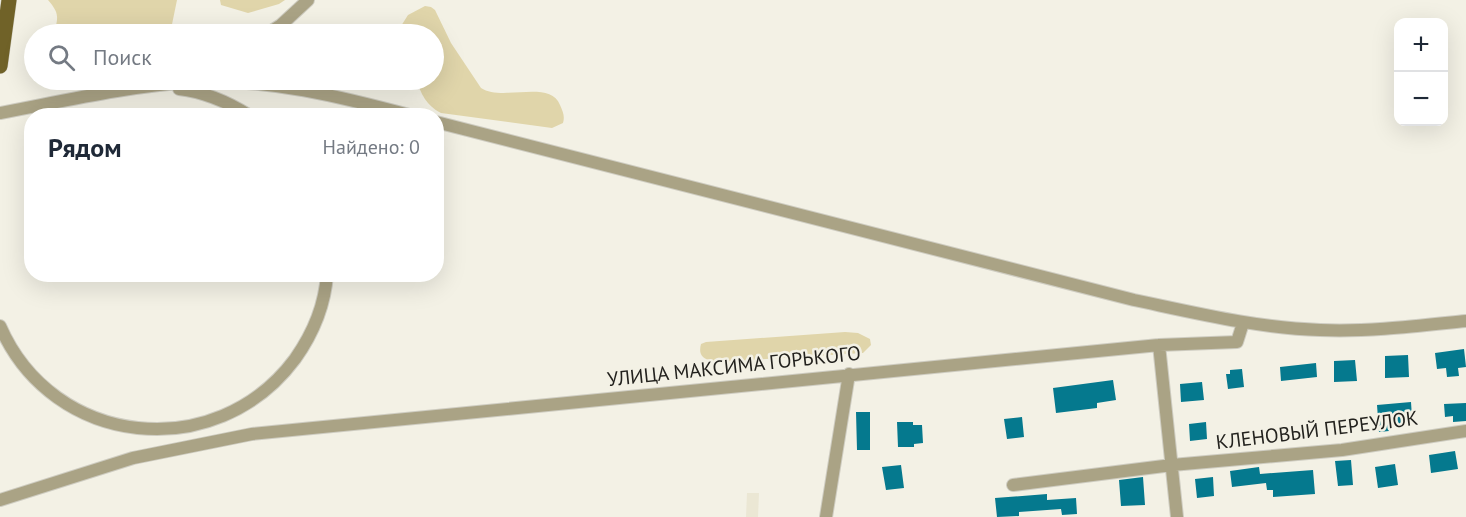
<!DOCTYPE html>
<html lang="ru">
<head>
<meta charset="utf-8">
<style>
	body { margin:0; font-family:"PT Sans",sans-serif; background:#f2f2f3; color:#1f2937 }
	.controls { position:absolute; right:18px; top:18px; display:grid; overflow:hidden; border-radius:12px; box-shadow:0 6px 24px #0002 }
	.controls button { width:54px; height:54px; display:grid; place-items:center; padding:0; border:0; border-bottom:2px solid #e0e1e3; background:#fff; color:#1f2937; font:30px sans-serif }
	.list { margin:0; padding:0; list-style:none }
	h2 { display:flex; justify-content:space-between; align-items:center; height:78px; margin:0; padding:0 24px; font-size:26px }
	h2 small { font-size:20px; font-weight:400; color:#747a83 }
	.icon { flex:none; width:33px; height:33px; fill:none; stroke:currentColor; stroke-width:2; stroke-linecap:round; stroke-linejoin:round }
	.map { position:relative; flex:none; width:1466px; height:517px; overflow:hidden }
	.search { position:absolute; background:#fff; box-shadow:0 6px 24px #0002; left:24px; top:24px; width:420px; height:66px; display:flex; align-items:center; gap:15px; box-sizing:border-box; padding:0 21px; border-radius:33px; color:#747a83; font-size:22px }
	.panel { position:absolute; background:#fff; box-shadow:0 6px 24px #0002; left:24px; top:108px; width:420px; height:174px; border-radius:24px }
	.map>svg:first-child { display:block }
</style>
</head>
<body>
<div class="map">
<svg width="1466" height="517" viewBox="0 0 1466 517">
	<rect width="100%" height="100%" fill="#f3f1e5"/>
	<!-- built -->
	<path fill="#ebe7d4" d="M747,493H759L758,517H746Z"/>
	<!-- green -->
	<path fill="#e0d5aa" d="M48,0H177L170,34H54C58,17 60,14 48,0Z
		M220,0H285L279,4L248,13L221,5Z
		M425,6L431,7L435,10L451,43L481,88C502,102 550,79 560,105C563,112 565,116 563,123L552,128L441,113C426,105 422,95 416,80H434V34H396L408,15Z
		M845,332L858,333L870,339L871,345L863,353L719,362C708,360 697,359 701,344L706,342Z"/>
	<!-- building -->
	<path fill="#05798e" d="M1464,349L1466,367L1458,368L1459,376L1447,377L1446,368L1437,369L1435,353Z
		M1408,355L1409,377L1385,378V356Z
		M1355,360L1357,381L1334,382V361Z
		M1316,363L1317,377L1281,381L1280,367Z
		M1242,369L1244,387L1228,389L1226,374H1230V370Z
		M1113,380L1116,400L1097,403V408L1056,413L1053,388Z
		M1202,382L1204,400L1181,402L1180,384Z
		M1411,402L1412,417L1405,418L1406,426L1389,427V431L1379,432L1377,405Z
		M1466,403V421L1453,422V416L1445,417L1444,404Z
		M856,412H870V450H857Z
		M1022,417L1024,437L1007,439L1004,419Z
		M897,422H913V425H922L923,443L914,444V447H898Z
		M1206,422L1207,439L1190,441L1189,424Z
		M1455,451L1458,469L1431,473L1429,455Z
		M1351,460L1353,485L1338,486L1335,461Z
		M1395,464L1398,485L1378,488L1375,467Z
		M901,465L904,488L886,490L882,467Z
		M1259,467L1260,474L1313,470L1315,494L1273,497V490H1267L1266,483L1232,487L1230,471Z
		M1143,477L1145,505L1121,506L1119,480Z
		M1213,477L1214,496L1197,498L1195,479Z
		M1047,494V500L1076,498L1077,514L1062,515L1061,509L1019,512V516L997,517L995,498Z"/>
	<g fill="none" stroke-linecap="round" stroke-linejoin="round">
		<!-- minor casing -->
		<g stroke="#ceccc1" stroke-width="14">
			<path id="minor" d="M267,34L281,25L308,0
				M179,89C205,92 228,102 250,116
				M0,113C64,101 128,86 193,82C267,78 342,97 413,116
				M436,122L1134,300C1196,313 1257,328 1320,330C1369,332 1417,326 1466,321
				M0,326C53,448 216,465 295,359C312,335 325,305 327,274
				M1159,345L1177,517
				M1013,485L1172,465L1342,450L1466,431
				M0,500L133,458L252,434L1159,345L1237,342L1243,323
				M826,517L849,374"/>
		</g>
		<!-- major casing -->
		<g stroke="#ceccc1" stroke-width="16">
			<path id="major" d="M0,66L9,0"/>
		</g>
		<!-- minor -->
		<use href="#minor" stroke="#aaa385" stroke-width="12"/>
		<!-- major -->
		<use href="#major" stroke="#706228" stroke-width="15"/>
	</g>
	<g text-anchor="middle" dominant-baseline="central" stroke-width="5" stroke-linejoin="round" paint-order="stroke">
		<!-- street labels -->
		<g font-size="20" fill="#23221e" stroke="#f3f1e5">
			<text transform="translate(734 366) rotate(-6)">УЛИЦА МАКСИМА ГОРЬКОГО</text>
			<text transform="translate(1317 430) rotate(-7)">КЛЕНОВЫЙ ПЕРЕУЛОК</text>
		</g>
	</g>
</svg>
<div class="controls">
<button>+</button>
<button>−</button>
</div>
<div class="search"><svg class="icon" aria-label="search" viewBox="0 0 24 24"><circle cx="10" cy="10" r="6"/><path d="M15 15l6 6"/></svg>Поиск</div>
<section class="panel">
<h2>Рядом<small>Найдено: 0</small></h2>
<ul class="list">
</ul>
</section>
</div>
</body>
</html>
